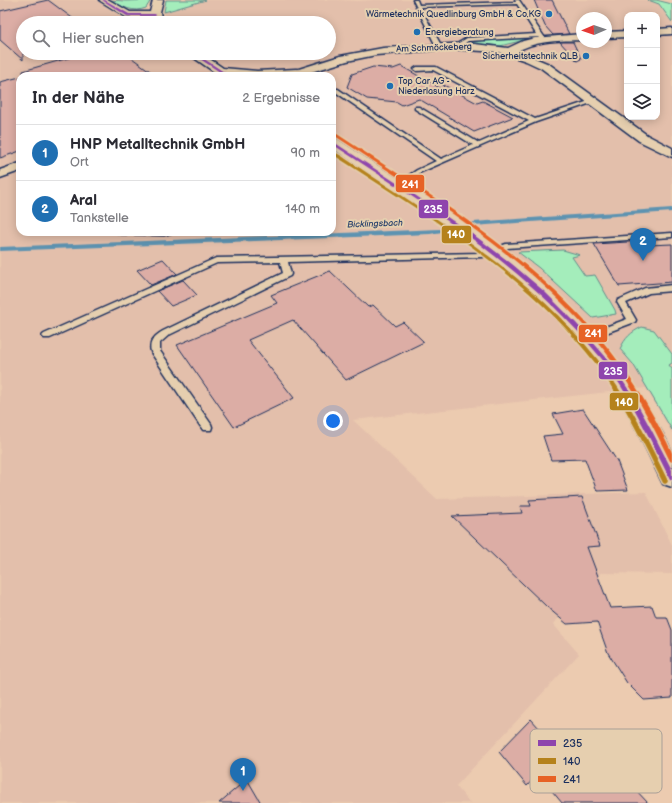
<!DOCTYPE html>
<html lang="de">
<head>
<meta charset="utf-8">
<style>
	body { margin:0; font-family:"Balsamiq Sans",sans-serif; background:#f7f7f7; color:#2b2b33 }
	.controls { position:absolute; right:12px; top:12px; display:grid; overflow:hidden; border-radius:8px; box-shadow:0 2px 10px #0003 }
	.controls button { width:36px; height:36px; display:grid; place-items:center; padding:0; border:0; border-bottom:1px solid #e1e1e2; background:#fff; color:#2b2b33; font:20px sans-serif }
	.compass { position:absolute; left:576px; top:12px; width:36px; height:36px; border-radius:50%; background:#fff; box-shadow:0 2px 10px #0003; rotate:268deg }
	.you { position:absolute; left:333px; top:421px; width:14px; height:14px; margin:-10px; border:3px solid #fff; border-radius:50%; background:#1a73e8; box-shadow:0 0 0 6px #1a73e833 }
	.badge { display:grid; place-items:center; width:26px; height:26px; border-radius:50%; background:#1f6fb2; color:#fff; font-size:13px; font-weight:700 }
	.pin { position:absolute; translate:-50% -33px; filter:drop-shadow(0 1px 2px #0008) }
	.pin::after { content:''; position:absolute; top:21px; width:14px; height:12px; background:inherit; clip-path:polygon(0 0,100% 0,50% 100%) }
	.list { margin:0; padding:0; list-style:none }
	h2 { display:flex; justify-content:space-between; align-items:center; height:52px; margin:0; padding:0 16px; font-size:17px }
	h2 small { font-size:13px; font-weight:400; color:#7c7c81 }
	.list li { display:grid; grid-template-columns:26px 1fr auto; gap:12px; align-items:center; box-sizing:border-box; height:56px; padding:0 16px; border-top:1px solid #e1e1e2 }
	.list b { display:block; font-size:15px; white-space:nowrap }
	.list p { margin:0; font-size:13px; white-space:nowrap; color:#7c7c81 }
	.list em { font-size:13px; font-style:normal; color:#7c7c81 }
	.icon { flex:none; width:22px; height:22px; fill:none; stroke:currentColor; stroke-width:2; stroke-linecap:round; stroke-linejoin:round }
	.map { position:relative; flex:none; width:672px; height:803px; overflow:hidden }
	.search { position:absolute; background:#fff; box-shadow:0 2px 10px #0003; left:16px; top:16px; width:320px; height:44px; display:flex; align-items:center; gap:10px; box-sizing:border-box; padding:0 14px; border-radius:22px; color:#7c7c81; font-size:15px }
	.panel { position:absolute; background:#fff; box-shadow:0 2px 10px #0003; left:16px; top:72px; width:320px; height:164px; border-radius:12px }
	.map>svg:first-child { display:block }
</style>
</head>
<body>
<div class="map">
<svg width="672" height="803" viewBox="0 0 672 803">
	<rect width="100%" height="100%" fill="#eccbb0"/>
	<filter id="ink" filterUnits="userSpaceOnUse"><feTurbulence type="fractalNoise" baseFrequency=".025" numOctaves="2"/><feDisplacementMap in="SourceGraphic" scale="8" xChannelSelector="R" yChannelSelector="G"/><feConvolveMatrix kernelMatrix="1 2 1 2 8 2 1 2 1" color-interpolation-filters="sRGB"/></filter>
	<g filter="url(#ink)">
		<!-- built -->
		<path fill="#e3bfab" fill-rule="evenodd" d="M0,0H96L125,19L138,23H23V53H329V23H167L164,12L206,0H337L358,1L375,0H648L659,4L672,22V433L646,388L353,420L437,499L646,492L672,545V574L601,573L553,624L579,654L456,786L470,803H0ZM627,15H657V117H627ZM582,18H606V42H582ZM20,76H332V232H20Z"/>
		<!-- green -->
		<path fill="#a4edbb" stroke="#608e8c" d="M111,0L126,1L151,0L146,8C133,13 122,7 111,0Z
			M166,0H206L164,12Z
			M648,0H656L672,4V22L659,4Z
			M530,37L532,38L500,46L470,43L471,41L478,40Z
			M563,250L580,255L572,257L585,276L595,275L615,310L616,314L593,318L539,268L518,252Z
			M642,327L654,330L672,354V363L669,365L672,369V430L633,364L620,349C625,338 631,332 642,327Z"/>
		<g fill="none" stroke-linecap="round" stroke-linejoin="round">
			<!-- stream -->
			<path fill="#5d93b1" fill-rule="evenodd" d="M672,208V212L473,226L470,224L473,222Z
				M440,229L442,230V232L430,234L0,251V247Z"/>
		</g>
		<!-- building -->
		<path fill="#dcada5" stroke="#1b2f5e" d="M48,0L79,23H23V60L0,40V11Z
			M534,0H552L569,34L553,35L545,26Z
			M560,42H573L581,59L577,61Z
			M86,53H125L157,76H23V71Z
			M401,66L447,92L442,84L477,103L483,101L513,117L474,132L419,99L402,105L397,102L367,99L347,87L352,74L373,67L393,69Z
			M20,77V151L0,158V82Z
			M645,241L648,245L672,244V282L619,286L594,244Z
			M163,259L177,274L151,285L137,270Z
			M330,271L368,307L373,305L395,326L403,322L424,342L346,380L293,320L248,340L294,398L234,427L177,345L277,303L271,295Z
			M183,280L197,295L171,306L157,291Z
			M583,409L617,461L628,490L597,491L585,459L551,460L543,436L563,434L553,414Z
			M582,497L600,546L587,547L610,608L652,606L656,617H667L672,630V698L644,700L627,683L608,653L597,622L567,624L547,607L452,516L522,513L520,506H531L529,500Z
			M531,719L571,764L591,742L648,803H562L538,774L527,786L499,752Z
			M247,779L261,803H219Z"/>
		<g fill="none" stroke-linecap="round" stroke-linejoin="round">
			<!-- lane casing -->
			<g stroke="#1b2f5e" stroke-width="3">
				<path id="lane" d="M413,0H417L419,5L516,2L515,0H519L545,38L542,40L538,37L468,41L457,48L455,47V45L467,38L536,34L517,4L420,7L442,47L437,48Z
					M436,67L535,119L592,100L597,101L536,122L421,172L413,178L412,193L408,195L404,193L408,176L417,170L436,161L334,91V89H338L441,159L473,145L415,109V107H419L479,143L529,121L433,70L417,71L414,69L417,67Z
					M116,232H174L164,235L120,234Z
					M672,233V237L507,248L483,257L288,262L291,274L290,276L169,335L160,343V351L211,424L212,427L211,430H203L152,354C147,344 154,336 163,331L283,273L280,262L217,263L50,338H44L42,336L44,334L216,258L482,253L506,244Z
					M672,285V291L649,293L626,303L636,320L635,322L590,339H584L582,337L584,335L627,319L617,302L618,300L645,288Z"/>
			</g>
			<!-- street casing -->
			<g stroke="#1b2f5e" stroke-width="3">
				<path id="street" d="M99,0H109L130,12H155L160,15L155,18H128Z
					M672,28V34L657,35V29Z
					M627,31V37L606,38V32Z
					M582,34V40C561,41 537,40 518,51L549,64L647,135L672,148V157L639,141L541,68L526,61L499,52L450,49L376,55L347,61L298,76H282L283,74L340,56L383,48L466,43L508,48L523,41L535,38Z
					M20,163V171L0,178V170Z"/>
			</g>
			<!-- secondary casing -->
			<g stroke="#1b2f5e" stroke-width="3">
				<path id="secondary" d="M153,0H163L160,12L162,23H152L150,12Z
					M187,53H201L223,68L257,71L296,69L300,70L302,73L299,76H220Z
					M332,138L337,139C454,216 573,281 646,406C652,415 670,444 672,454C672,464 672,477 672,487L663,484C643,443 624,400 596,363C527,271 426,212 332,148Z"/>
			</g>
			<!-- lane -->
			<use href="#lane" fill="#e6cfaf" fill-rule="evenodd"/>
			<!-- street -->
			<use href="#street" fill="#e6cfaf" fill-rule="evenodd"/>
			<!-- secondary -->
			<use href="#secondary" fill="#e6cfaf" fill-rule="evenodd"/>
			<!-- bus-1 casing -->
			<g stroke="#e6cfaf" stroke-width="3">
				<path id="bus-1" d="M102,0H105L129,14H155L156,15L155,16H127Z
					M191,53H195L230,76H226Z
					M332,141L406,189L478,238L512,264L545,292L576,323L605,356L615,369L634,398L651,429L672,470V480L670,479C649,438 630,394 601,358C528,268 428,207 332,144Z"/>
			</g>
			<!-- bus-2 casing -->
			<g stroke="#e6cfaf" stroke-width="3">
				<path id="bus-2" d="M332,151C342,155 351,163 360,168C379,181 397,192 416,205C487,252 557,303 608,373C632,406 650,444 668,481L667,483L665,484L663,483C643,442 623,401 596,364C527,274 426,215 332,154Z"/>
			</g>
			<!-- bus-3 casing -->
			<g stroke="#e6cfaf" stroke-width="3">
				<path id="bus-3" d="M335,134H337C455,211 579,283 650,410C656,420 661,431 667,442C668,445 671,449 672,453C672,455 672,459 672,462L670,461C654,428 638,396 616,366C545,266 435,202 335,136Z"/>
			</g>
			<!-- bus-1 -->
			<use href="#bus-1" fill="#8e44ad" fill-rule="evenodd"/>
			<!-- bus-2 -->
			<use href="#bus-2" fill="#b5821c" fill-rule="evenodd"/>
			<!-- bus-3 -->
			<use href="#bus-3" fill="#e76225" fill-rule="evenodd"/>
		</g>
	</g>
	<!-- markers -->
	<g fill="#1f6fb2" stroke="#e6cfaf" stroke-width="1.5">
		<circle cx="549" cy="14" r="4"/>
		<circle cx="417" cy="32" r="4"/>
		<circle cx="586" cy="56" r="4"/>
		<circle cx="390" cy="86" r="4"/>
	</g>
	<g text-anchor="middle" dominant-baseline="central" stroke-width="4" stroke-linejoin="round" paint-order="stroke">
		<!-- far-poi labels -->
		<g font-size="9" fill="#1b2f5e" stroke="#e6cfaf" text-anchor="end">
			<text x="541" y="14">Wärmetechnik Quedlinburg GmbH &amp; Co.KG</text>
			<text x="425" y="32" text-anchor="start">Energieberatung</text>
			<text x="578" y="56">Sicherheitstechnik QLB</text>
			<text x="398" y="81" text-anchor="start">Top Car AG -<tspan x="398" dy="10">Niederlasung Harz</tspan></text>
		</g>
		<!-- far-street labels -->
		<g font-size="9" fill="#1b2f5e" stroke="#e6cfaf">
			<text transform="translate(434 48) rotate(-2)">Am Schmöckeberg</text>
		</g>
		<!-- far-water labels -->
		<g font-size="9" font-style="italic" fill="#26406c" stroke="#e6cfaf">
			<text transform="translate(375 224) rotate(-2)">Bicklingsbach</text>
		</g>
	</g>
	<!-- legend -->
	<rect x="530" y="729" width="132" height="64" rx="6" fill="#e6cfaf" stroke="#a99f97" stroke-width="1"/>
	<rect x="538" y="740" width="18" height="6" fill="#8e44ad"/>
	<rect x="538" y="758" width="18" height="6" fill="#b5821c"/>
	<rect x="538" y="776" width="18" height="6" fill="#e76225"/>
	<g font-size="11" fill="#1b2f5e">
		<text x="563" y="747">235</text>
		<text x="563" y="765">140</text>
		<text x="563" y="783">241</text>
	</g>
	<g stroke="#e6cfaf" stroke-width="1.5">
		<rect x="395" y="174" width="30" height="19" rx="4" fill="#e76225"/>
		<rect x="418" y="199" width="31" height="20" rx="4" fill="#8e44ad"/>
		<rect x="441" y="225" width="31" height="19" rx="4" fill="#b5821c"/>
		<rect x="578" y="324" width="30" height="19" rx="4" fill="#e76225"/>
		<rect x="598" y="361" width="30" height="19" rx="4" fill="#8e44ad"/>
		<rect x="609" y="392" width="30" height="19" rx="4" fill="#b5821c"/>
	</g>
	<g font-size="11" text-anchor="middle" font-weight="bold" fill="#fff">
		<text x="410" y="188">241</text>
		<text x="433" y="213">235</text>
		<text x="456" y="238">140</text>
		<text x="593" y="337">241</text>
		<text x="613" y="375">235</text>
		<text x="624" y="406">140</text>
	</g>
</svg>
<div class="controls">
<button>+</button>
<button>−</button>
<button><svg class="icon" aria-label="layers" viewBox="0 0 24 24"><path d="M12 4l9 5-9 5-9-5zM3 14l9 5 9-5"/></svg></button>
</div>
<svg class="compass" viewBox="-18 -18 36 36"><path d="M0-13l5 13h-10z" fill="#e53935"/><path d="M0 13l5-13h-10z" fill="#7c7c81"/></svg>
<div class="you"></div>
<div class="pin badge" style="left:243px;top:791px">1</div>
<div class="pin badge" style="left:643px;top:261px">2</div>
<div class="search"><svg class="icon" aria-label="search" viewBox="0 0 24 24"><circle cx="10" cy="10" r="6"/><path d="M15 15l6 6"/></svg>Hier suchen</div>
<section class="panel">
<h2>In der Nähe<small>2 Ergebnisse</small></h2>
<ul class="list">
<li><span class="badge">1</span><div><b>HNP Metalltechnik GmbH</b><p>Ort</p></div><em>90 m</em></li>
<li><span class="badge">2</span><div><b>Aral</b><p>Tankstelle</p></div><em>140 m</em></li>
</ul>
</section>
</div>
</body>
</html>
